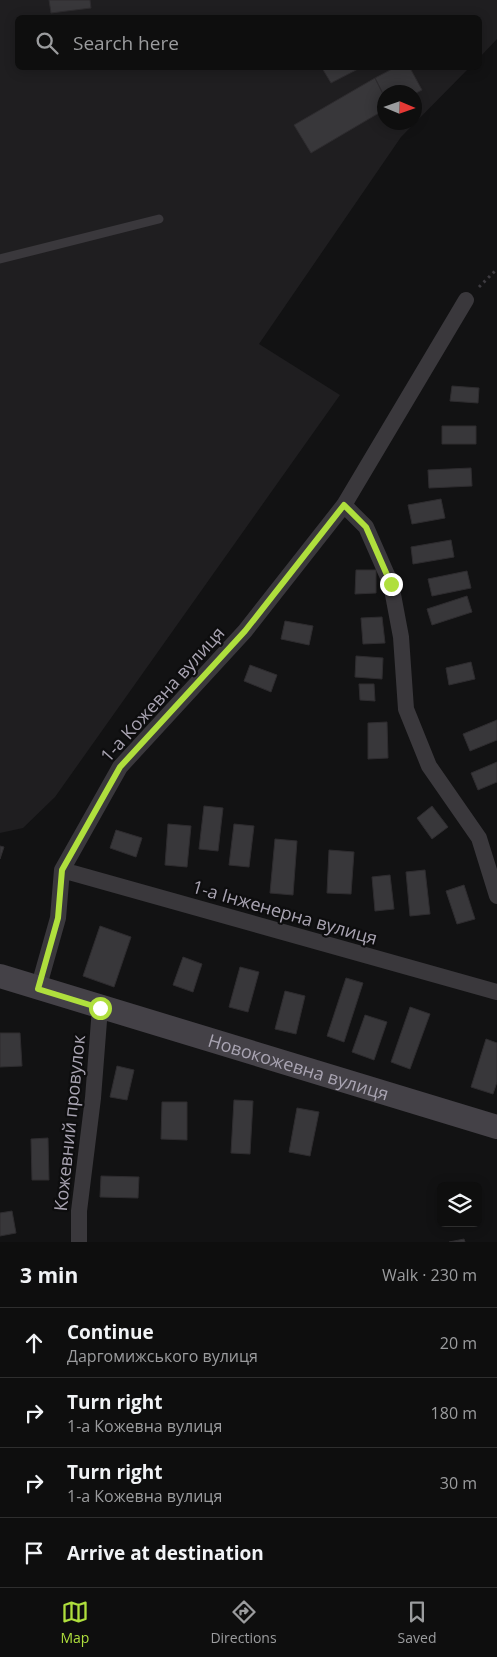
<!DOCTYPE html>
<html lang="en">
<head>
<meta charset="utf-8">
<style>
	body { margin:0; font-family:"Open Sans",sans-serif; background:#1c1c1c; color:#f1f3f6 }
	.controls { position:absolute; right:15px; bottom:15px; display:grid; overflow:hidden; border-radius:8px; box-shadow:0 2px 12px #0003 }
	.controls button { width:45px; height:45px; display:grid; place-items:center; padding:0; border:0; border-bottom:1px solid #2e2e2e; background:#0e0e0e; color:#f1f3f6; font:25px sans-serif }
	.compass { position:absolute; left:377px; top:85px; width:45px; height:45px; border-radius:50%; background:#0e0e0e; box-shadow:0 2px 12px #0003; rotate:92deg }
	.stop { position:absolute; width:15px; height:15px; margin:-11px; border:4px solid #afdf3d; border-radius:50%; background:#fff }
	.stop.end { background:#afdf3d; border-color:#fff; box-shadow:0 1px 5px #0008 }
	.list { margin:0; padding:0; list-style:none }
	h2 { display:flex; justify-content:space-between; align-items:center; height:65px; margin:0; padding:0 20px; font-size:21px }
	h2 small { font-size:16px; font-weight:400; color:#9b9c9e }
	.list li { display:grid; grid-template-columns:32px 1fr auto; gap:15px; align-items:center; box-sizing:border-box; height:70px; padding:0 20px; border-top:1px solid #2e2e2e }
	.list b { display:block; font-size:19px; white-space:nowrap }
	.list p { margin:0; font-size:16px; white-space:nowrap; color:#9b9c9e }
	.list em { font-size:16px; font-style:normal; color:#9b9c9e }
	.icon { flex:none; width:28px; height:28px; fill:none; stroke:currentColor; stroke-width:2; stroke-linecap:round; stroke-linejoin:round }
	.map { position:relative; flex:none; width:497px; height:1242px; overflow:hidden }
	.search { position:absolute; background:#0e0e0e; box-shadow:0 2px 12px #0003; left:15px; right:15px; top:15px; height:55px; display:flex; align-items:center; gap:12px; box-sizing:border-box; padding:0 18px; border-radius:8px; color:#9b9c9e; font-size:19px }
	.sheet { height:345px; background:#0e0e0e }
	nav { display:flex; justify-content:space-around; align-items:center; box-sizing:border-box; height:70px; border-top:1px solid #2e2e2e; background:#0e0e0e; font-size:14px; color:#9b9c9e }
	nav a { display:grid; justify-items:center; gap:2px }
	nav .on { color:#afdf3d }
	.map>svg:first-child { display:block }
</style>
</head>
<body>
<div class="map">
<svg width="497" height="1242" viewBox="0 0 497 1242">
	<rect width="100%" height="100%" fill="#121213"/>
	<!-- built -->
	<path fill="#1f1e20" fill-rule="evenodd" d="M0,0H497V39L480,57V18H18V68H469L401,137L259,344L340,395L55,797L23,828L0,833ZM384,92H414V122H384Z"/>
	<!-- building -->
	<path fill="#38373a" stroke="#2e2c2f" d="M49,0H90L91,8L51,13Z
		M322,68H360L331,83Z
		M394,68H410L422,90L414,94L384,92V96L375,78Z
		M375,78L384,96V110L311,153L294,125Z
		M452,386L479,388L478,403L450,401Z
		M442,426H476V444H442Z
		M471,468L472,486L429,488L428,470Z
		M441,499L445,518L412,524L408,505Z
		M451,540L454,557L413,564L411,547Z
		M356,570H376V593L355,594Z
		M467,571L471,588L432,596L428,579Z
		M467,596L472,612L432,625L427,609Z
		M382,617L385,643L363,644L361,618Z
		M285,621L313,626L309,645L281,639Z
		M356,656L383,658L382,679L355,677Z
		M471,662L475,679L449,685L446,668Z
		M250,665L277,675L271,692L244,681Z
		M359,684H374L375,701L360,700Z
		M497,720V740L470,751L463,734Z
		M387,722L388,758L368,759V723Z
		M497,762V782L478,790L471,773Z
		M204,806L223,808L218,851L199,849Z
		M432,806L448,827L432,839L417,818Z
		M168,824L191,826L187,867L165,865Z
		M234,824L254,826L249,867L229,865Z
		M116,830L142,838L136,857L110,848Z
		M275,839L297,841L293,895L270,893Z
		M0,846L4,847L0,859Z
		M329,850L354,852L351,894L327,893Z
		M425,870L430,914L410,916L406,872Z
		M390,875L394,909L375,911L372,877Z
		M464,885L475,919L457,924L446,891Z
		M100,926L131,937L114,987L83,976Z
		M183,957L202,964L193,992L173,985Z
		M240,967L259,972L248,1012L229,1007Z
		M346,978L363,983L344,1042L327,1036Z
		M285,991L305,996L296,1034L275,1029Z
		M410,1007L430,1014L410,1069L391,1062Z
		M365,1015L387,1022L374,1060L352,1052Z
		M0,1033H20L22,1066L0,1067Z
		M486,1039L497,1043V1082L493,1094L471,1087Z
		M117,1066L134,1070L127,1100L110,1097Z
		M234,1100L253,1101L250,1154L231,1153Z
		M162,1102H187V1140L161,1139Z
		M297,1108L319,1112L310,1156L289,1152Z
		M48,1138L49,1180H32L31,1139Z
		M101,1176L139,1177L138,1198L100,1197Z
		M12,1211L16,1233L0,1236V1213Z
		M464,1239L465,1242H449Z"/>
	<g fill="none" stroke-linecap="round" stroke-linejoin="round">
		<!-- path -->
		<path stroke="#3d3b40" stroke-width="3" stroke-dasharray="2.5 4" stroke-linecap="butt" d="M479,287L497,269"/>
		<!-- lane -->
		<path stroke="#3a383c" stroke-width="9" d="M0,259L159,219"/>
		<!-- street -->
		<path stroke="#3a383c" stroke-width="16" d="M344,505L366,527L391,584L401,637L406,709L429,766L479,838L497,896
			M62,870L497,992
			M38,989L58,918L62,870L120,767L245,631L344,505L466,300
			M79,1242V1211L93,1098L100,1008"/>
		<!-- secondary -->
		<path stroke="#444147" stroke-width="24" id="s1" d="M0,976L497,1127"/>
	</g>
	<g fill="none" stroke-linecap="round" stroke-linejoin="round">
		<!-- route -->
		<path stroke="#afdf3d" stroke-width="6" d="M100,1008L38,989L58,918L62,870L120,767L245,631L344,505L366,527L391,584"/>
	</g>
	<g text-anchor="middle" dominant-baseline="central" stroke-width="4.5" stroke-linejoin="round" paint-order="stroke">
		<!-- street labels -->
		<g font-size="18" fill="#a9a4b2" stroke="#0d0d0e">
			<text transform="translate(162 694) rotate(-48)">1-а Кожевна вулиця</text>
			<text transform="translate(285 912) rotate(16)">1-а Інженерна вулиця</text>
			<text stroke="none"><textPath href="#s1" startOffset="312">Новокожевна вулиця</textPath></text>
			<text transform="translate(69 1123) rotate(-84)">Кожевний провулок</text>
		</g>
	</g>
</svg>
<div class="controls">
<button><svg class="icon" aria-label="layers" viewBox="0 0 24 24"><path d="M12 4l9 5-9 5-9-5zM3 14l9 5 9-5"/></svg></button>
</div>
<svg class="compass" viewBox="-18 -18 36 36"><path d="M0-13l5 13h-10z" fill="#e53935"/><path d="M0 13l5-13h-10z" fill="#9b9c9e"/></svg>
<div class="stop" style="left:100px;top:1008px"></div>
<div class="stop end" style="left:391px;top:584px"></div>
<div class="search"><svg class="icon" aria-label="search" viewBox="0 0 24 24"><circle cx="10" cy="10" r="6"/><path d="M15 15l6 6"/></svg>Search here</div>
</div>
<section class="sheet">
<h2>3 min<small>Walk · 230 m</small></h2>
<ul class="list">
<li><svg class="icon" aria-label="ahead" viewBox="0 0 24 24"><path d="M12 20V5M6 11l6-6 6 6"/></svg><div><b>Continue</b><p>Даргомижського вулиця</p></div><em>20 m</em></li>
<li><svg class="icon" aria-label="right" viewBox="0 0 24 24"><path d="M7 20v-9h11M14 6l5 5-5 5"/></svg><div><b>Turn right</b><p>1-а Кожевна вулиця</p></div><em>180 m</em></li>
<li><svg class="icon" aria-label="right" viewBox="0 0 24 24"><path d="M7 20v-9h11M14 6l5 5-5 5"/></svg><div><b>Turn right</b><p>1-а Кожевна вулиця</p></div><em>30 m</em></li>
<li><svg class="icon" aria-label="arrive" viewBox="0 0 24 24"><path d="M6 21V4h12l-3 4 3 4H6"/></svg><div><b>Arrive at destination</b></div></li>
</ul>
</section>
<nav>
<a class="on"><svg class="icon" aria-label="map" viewBox="0 0 24 24"><path d="M3 6l6-2 6 2 6-2v14l-6 2-6-2-6 2zM9 4v14M15 6v14"/></svg>Map</a>
<a><svg class="icon" aria-label="directions" viewBox="0 0 24 24"><path d="M12 3l9 9-9 9-9-9zM9 14v-3h6M13 9l2 2-2 2"/></svg>Directions</a>
<a><svg class="icon" aria-label="saved" viewBox="0 0 24 24"><path d="M7 4h10v16l-5-4-5 4z"/></svg>Saved</a>
</nav>
</body>
</html>
